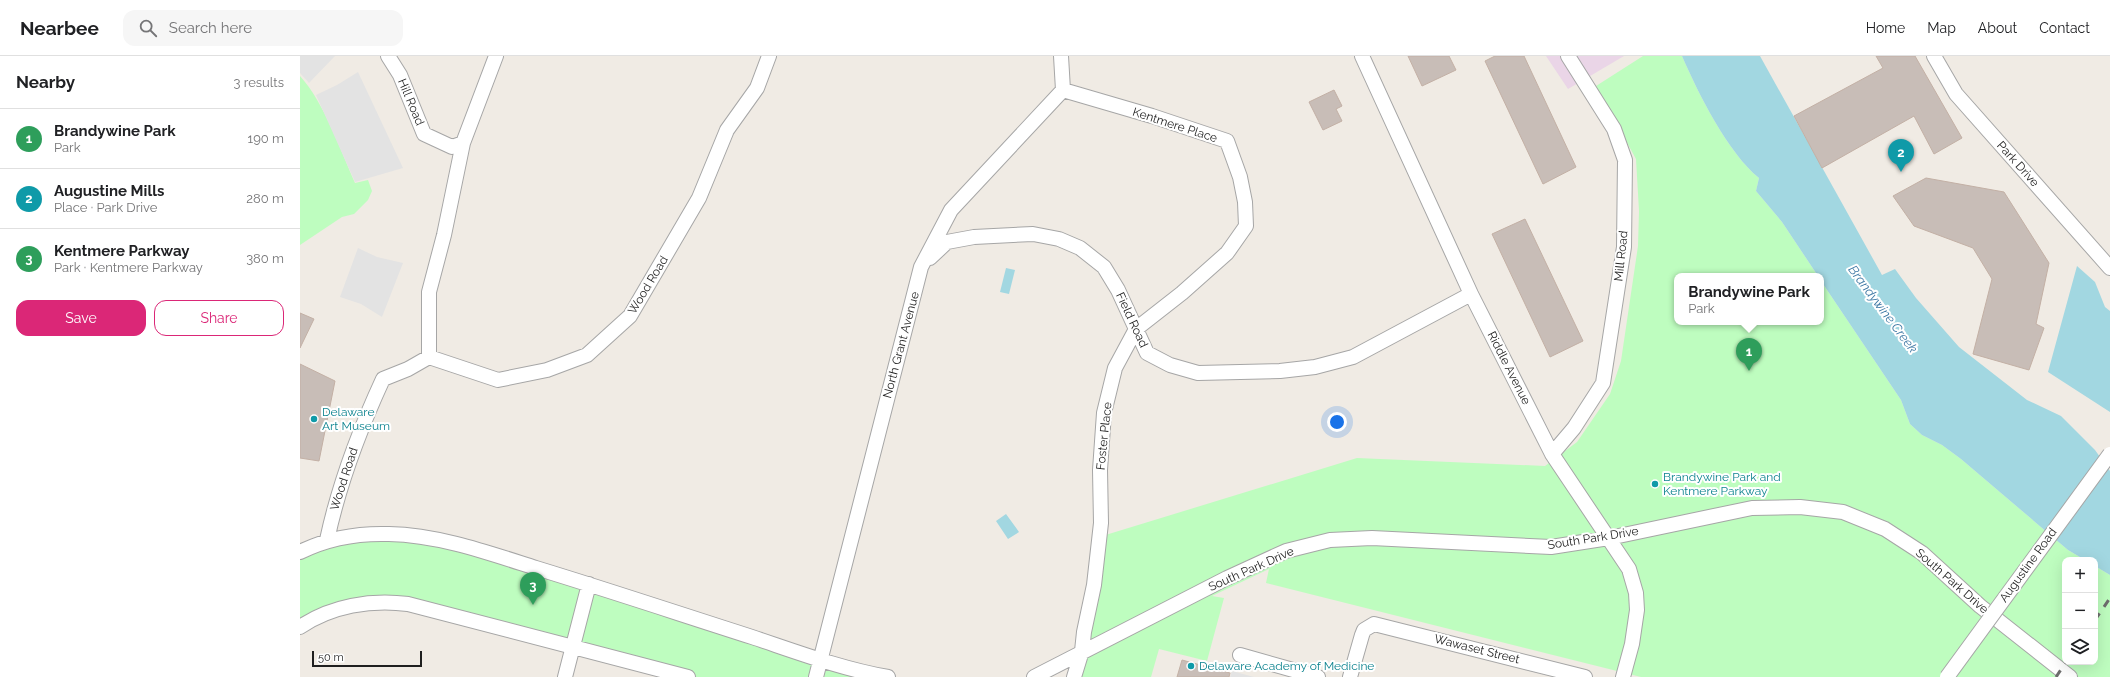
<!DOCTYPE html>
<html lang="en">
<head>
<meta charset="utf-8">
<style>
	body { margin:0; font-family:Raleway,sans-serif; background:#f6f6f6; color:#202124 }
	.controls { position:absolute; right:12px; bottom:12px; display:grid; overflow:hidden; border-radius:8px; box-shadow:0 4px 16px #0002 }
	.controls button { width:36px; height:36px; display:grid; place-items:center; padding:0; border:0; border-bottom:1px solid #e0e0e0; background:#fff; color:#202124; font:20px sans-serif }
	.scale { position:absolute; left:12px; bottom:10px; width:110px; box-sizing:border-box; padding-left:4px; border:2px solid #1f1f1f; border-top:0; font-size:11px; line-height:14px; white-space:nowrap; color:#1f1f1f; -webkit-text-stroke:3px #fff; paint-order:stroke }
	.you { position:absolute; left:1037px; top:366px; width:14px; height:14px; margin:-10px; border:3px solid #fff; border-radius:50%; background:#1a73e8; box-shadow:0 0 0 6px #1a73e833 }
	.badge { display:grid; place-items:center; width:26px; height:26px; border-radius:50%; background:#db2777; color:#fff; font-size:13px; font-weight:700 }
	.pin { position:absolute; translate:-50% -33px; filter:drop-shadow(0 1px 2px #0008) }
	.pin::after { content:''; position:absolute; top:21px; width:14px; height:12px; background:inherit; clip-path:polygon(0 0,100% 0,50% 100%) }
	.popup { position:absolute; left:1374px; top:217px; width:150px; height:52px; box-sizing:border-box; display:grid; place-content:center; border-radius:8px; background:#fff; filter:drop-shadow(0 1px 3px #0005); font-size:13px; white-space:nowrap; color:#757577 }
	.popup b { font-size:15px; color:#202124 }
	.popup::after { content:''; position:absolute; left:50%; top:100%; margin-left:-8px; border:8px solid transparent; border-top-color:#fff }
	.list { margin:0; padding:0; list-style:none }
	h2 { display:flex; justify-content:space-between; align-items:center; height:52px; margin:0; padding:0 16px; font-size:17px }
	h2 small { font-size:13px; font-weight:400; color:#757577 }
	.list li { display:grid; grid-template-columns:26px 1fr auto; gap:12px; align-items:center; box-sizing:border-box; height:60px; padding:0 16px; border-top:1px solid #e0e0e0 }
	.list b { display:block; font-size:15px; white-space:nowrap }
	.list p { margin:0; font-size:13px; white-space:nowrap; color:#757577 }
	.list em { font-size:13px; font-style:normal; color:#757577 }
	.actions { display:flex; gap:8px; padding:12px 16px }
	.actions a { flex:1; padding:9px 0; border:1px solid #db2777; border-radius:12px; text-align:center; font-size:14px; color:#db2777 }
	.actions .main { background:#db2777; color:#fff }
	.icon { flex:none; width:22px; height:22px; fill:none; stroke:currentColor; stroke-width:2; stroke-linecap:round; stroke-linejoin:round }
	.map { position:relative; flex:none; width:1810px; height:621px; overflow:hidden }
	header { display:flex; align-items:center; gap:24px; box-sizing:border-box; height:56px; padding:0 20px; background:#fff; border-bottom:1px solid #e0e0e0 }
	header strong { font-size:19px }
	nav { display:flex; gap:22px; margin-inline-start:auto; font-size:14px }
	.search { width:280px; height:36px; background:#f6f6f6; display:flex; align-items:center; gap:10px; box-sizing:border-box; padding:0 14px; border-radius:12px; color:#757577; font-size:15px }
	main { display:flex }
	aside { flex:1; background:#fff }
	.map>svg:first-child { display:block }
</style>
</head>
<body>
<header>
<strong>Nearbee</strong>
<div class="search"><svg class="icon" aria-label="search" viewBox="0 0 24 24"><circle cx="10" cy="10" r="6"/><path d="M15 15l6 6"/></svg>Search here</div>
<nav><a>Home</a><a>Map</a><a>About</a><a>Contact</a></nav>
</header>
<main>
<aside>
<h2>Nearby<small>3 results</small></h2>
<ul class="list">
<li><span class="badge" style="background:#2e9e5b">1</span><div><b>Brandywine Park</b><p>Park</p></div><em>190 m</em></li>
<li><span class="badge" style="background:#0f9aa8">2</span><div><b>Augustine Mills</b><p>Place · Park Drive</p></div><em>280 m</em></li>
<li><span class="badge" style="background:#2e9e5b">3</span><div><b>Kentmere Parkway</b><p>Park · Kentmere Parkway</p></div><em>380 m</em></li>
</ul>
<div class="actions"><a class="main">Save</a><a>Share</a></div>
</aside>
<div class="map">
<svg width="1810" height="621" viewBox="0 0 1810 621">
	<rect width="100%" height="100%" fill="#f0ebe4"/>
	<!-- industrial -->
	<path fill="#ead5e7" d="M1246,0H1324L1268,33Z"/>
	<!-- park -->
	<path fill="#befdbf" d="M1343,0H1382C1398,37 1428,97 1459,122L1456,135L1482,166L1518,220H1377V266H1521V225L1601,344L1610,368L1622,379L1642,389L1661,403L1768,494L1785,504H1765V606H1795V510L1810,519V621H1341L966,527L969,513L912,540L924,542L907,605L859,593L851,621H774L799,481L1057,402L1245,410L1277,386L1310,338L1321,305L1338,190L1339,155L1336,103L1296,30Z
		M0,20C24,46 41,95 55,127L68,124L72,135L68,144L54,158L42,161L0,189Z
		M108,479L588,621H388L90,546L0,571V496L27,484Z"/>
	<!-- parking -->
	<path fill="#e3e3e3" d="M0,0H35L9,27L0,17Z
		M58,16L103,112L55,126L16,39L37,29Z
		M58,192L77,201L103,207L82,261L61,248L40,241Z
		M932,615L954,621H930Z"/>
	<!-- water -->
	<path fill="#a2d7e1" d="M1382,0H1460L1582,219L1595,213L1616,242L1659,291L1727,344L1761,360L1795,394L1810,415V519L1795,510V504H1785L1768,494L1661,403L1642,389L1622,379L1610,368L1601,344L1521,225V220H1518L1482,166L1456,135L1459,122C1428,97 1398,37 1382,0Z
		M1777,210L1795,226L1805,251L1810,255V356L1748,316Z
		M706,212L715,214L709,238L700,236Z
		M706,458L719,476L708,483L696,465Z"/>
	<!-- building -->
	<path fill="#c8bdb7" stroke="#c3b0a5" d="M1108,0H1149L1156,14L1122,30Z
		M1195,0H1224L1276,111L1243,128L1185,5Z
		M1576,0H1615L1662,82L1634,98L1614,60L1522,112L1494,60L1583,12Z
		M1034,34L1042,50L1036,53L1042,65L1023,74L1009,46Z
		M1626,122L1704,136L1749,207L1736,268L1744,272L1729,314L1673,298L1692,223L1673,192L1614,170L1593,140Z
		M1225,163L1283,285L1250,301L1192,178Z
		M0,257L14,263L0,292Z
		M0,308L35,325L19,405L0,402Z
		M882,604L930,617L929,621H877Z"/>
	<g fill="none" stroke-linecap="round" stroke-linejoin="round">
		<!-- minor casing -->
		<g stroke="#a6a6a6" stroke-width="16">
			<path id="minor" d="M88,0L100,19L124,78L152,91L163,87
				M1062,0L1171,238L1252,398L1329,513L1336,537L1337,554L1332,588L1323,621
				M1634,0L1656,38L1810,212
				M763,34L852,60L927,85L940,121L945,146L946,170L927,197L882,237L836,273L815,312L804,357L800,414L801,467L794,529L784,576L782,595L774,621
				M630,202L647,186L674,181L733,178L759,183L780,192L804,211L818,234L847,297L870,309L898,317L980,315L1015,311L1053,301L1171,238
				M129,301V236L144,179L163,87L196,0
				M1252,398L1274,372L1303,327L1324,191L1325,104L1314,73L1268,0
				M27,484C39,428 59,375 83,323L108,313L129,301L198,324L247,314L287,299L330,260L399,142L427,74L457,32L469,0
				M0,496C28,482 58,477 89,478C139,479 189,497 236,512C308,534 380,558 452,581C497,596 542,613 588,621
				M0,571C31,550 71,543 108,548L388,621
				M940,599L1018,621
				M265,621L289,528
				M516,621L621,211L651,154L763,34L761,0
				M734,621L927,522L986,495L1030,484L1072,482L1251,491L1309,482L1452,452L1500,451L1543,456L1585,473L1622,497L1680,550L1770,621
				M1050,621L1062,579L1064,574L1074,568L1285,621"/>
		</g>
		<!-- minor -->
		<use href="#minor" stroke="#fff" stroke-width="14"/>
		<!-- rail -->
		<path stroke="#6d6d6d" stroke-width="3" stroke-dasharray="8 8" stroke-linecap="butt" d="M1795,564L1810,542
			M1756,621L1766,606"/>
		<!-- minor-bridge casing -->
		<g stroke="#a6a6a6" stroke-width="16" stroke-linecap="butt">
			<path id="minor-bridge" d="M1647,621L1810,398"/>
		</g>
		<!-- minor-bridge -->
		<use href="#minor-bridge" stroke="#fff" stroke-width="14"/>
	</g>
	<!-- markers -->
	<g fill="#0f9aa8" stroke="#fff" stroke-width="1.5">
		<circle cx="14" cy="363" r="4"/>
		<circle cx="1355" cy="428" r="4"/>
		<circle cx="891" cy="610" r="4"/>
	</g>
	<g text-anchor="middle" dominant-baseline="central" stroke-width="4" stroke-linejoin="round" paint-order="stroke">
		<!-- street labels -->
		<g font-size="12" fill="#1f1f1f" stroke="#fff">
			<text transform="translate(111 46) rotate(67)">Hill Road</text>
			<text transform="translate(875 69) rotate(18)">Kentmere Place</text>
			<text transform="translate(1718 108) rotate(48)">Park Drive</text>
			<text transform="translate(1321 200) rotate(-84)">Mill Road</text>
			<text transform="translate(348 229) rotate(-59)">Wood Road</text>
			<text transform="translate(832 264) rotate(65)">Field Road</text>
			<text transform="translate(601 289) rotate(-75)">North Grant Avenue</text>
			<text transform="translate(1209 312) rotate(63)">Riddle Avenue</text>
			<text transform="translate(804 380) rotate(-84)">Foster Place</text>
			<text transform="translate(44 423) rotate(-72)">Wood Road</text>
			<text transform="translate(1293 482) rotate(-9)">South Park Drive</text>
			<text transform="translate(1728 509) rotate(-54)">Augustine Road</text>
			<text transform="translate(951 513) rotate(-24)">South Park Drive</text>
			<text transform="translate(1652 525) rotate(41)">South Park Drive</text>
			<text transform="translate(1177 593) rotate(14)">Wawaset Street</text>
		</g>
		<!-- culture labels -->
		<g font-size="12" fill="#0d838f" stroke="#fff" text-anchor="start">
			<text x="22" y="356">Delaware<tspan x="22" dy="14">Art Museum</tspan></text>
			<text x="1363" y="421">Brandywine Park and<tspan x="1363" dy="14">Kentmere Parkway</tspan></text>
			<text x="899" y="610">Delaware Academy of Medicine</text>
		</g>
		<!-- water labels -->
		<g font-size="13" font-style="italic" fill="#3f79a5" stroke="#fff">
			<text transform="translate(1583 253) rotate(53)">Brandywine Creek</text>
		</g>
	</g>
</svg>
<div class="controls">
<button>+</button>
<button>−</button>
<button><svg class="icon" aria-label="layers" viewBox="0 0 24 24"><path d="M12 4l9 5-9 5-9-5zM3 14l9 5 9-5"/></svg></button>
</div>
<div class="scale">50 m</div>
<div class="you"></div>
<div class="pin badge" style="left:1449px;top:315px;background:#2e9e5b">1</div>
<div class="popup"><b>Brandywine Park</b>Park</div>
<div class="pin badge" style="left:1601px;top:116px;background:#0f9aa8">2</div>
<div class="pin badge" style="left:233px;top:549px;background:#2e9e5b">3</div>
</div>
</main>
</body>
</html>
